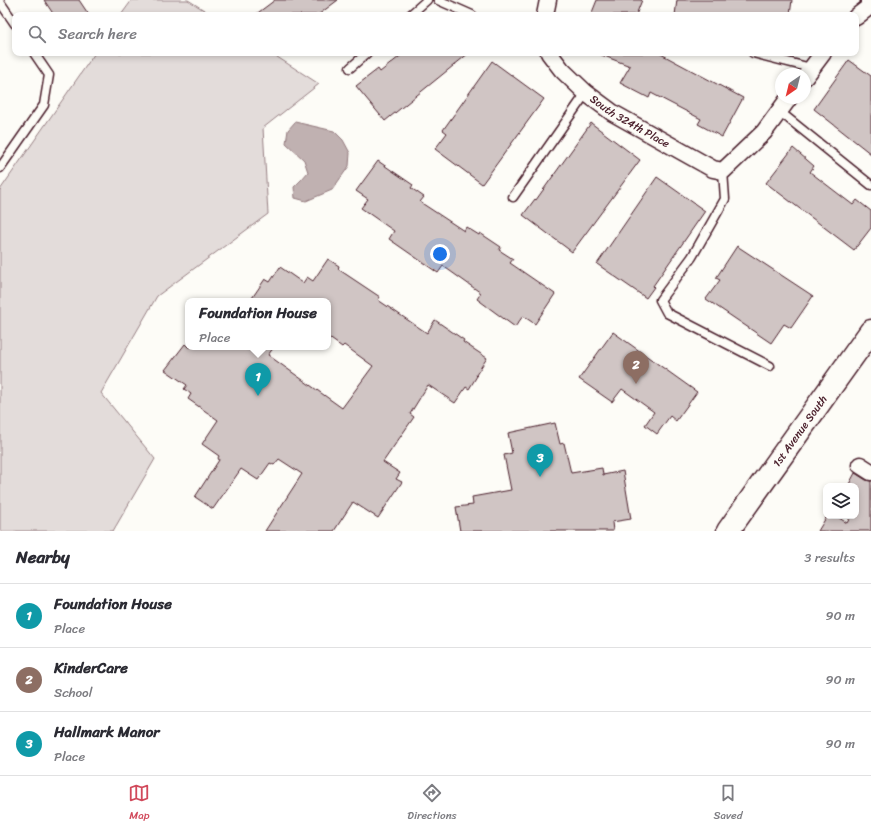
<!DOCTYPE html>
<html lang="en">
<head>
<meta charset="utf-8">
<style>
	body { margin:0; font-family:Sriracha,sans-serif; background:#f2f2f3; color:#2b2b33 }
	.controls { position:absolute; right:12px; bottom:12px; display:grid; overflow:hidden; border-radius:8px; box-shadow:0 2px 6px #0003 }
	.controls button { width:36px; height:36px; display:grid; place-items:center; padding:0; border:0; border-bottom:1px solid #e1e1e2; background:#fff; color:#2b2b33; font:20px sans-serif }
	.compass { position:absolute; left:775px; top:68px; width:36px; height:36px; border-radius:50%; background:#fff; box-shadow:0 2px 6px #0003; rotate:215deg }
	.you { position:absolute; left:440px; top:254px; width:14px; height:14px; margin:-10px; border:3px solid #fff; border-radius:50%; background:#1a73e8; box-shadow:0 0 0 6px #1a73e833 }
	.badge { display:grid; place-items:center; width:26px; height:26px; border-radius:50%; background:#d1495b; color:#fff; font-size:13px; font-weight:700 }
	.pin { position:absolute; translate:-50% -33px; filter:drop-shadow(0 1px 2px #0008) }
	.pin::after { content:''; position:absolute; top:21px; width:14px; height:12px; background:inherit; clip-path:polygon(0 0,100% 0,50% 100%) }
	.popup { position:absolute; left:185px; top:298px; width:146px; height:52px; box-sizing:border-box; display:grid; place-content:center; border-radius:8px; background:#fff; filter:drop-shadow(0 1px 3px #0005); font-size:13px; white-space:nowrap; color:#7c7c81 }
	.popup b { font-size:15px; color:#2b2b33 }
	.popup::after { content:''; position:absolute; left:50%; top:100%; margin-left:-8px; border:8px solid transparent; border-top-color:#fff }
	.list { margin:0; padding:0; list-style:none }
	h2 { display:flex; justify-content:space-between; align-items:center; height:52px; margin:0; padding:0 16px; font-size:17px }
	h2 small { font-size:13px; font-weight:400; color:#7c7c81 }
	.list li { display:grid; grid-template-columns:26px 1fr auto; gap:12px; align-items:center; box-sizing:border-box; height:64px; padding:0 16px; border-top:1px solid #e1e1e2 }
	.list b { display:block; font-size:15px; white-space:nowrap }
	.list p { margin:0; font-size:13px; white-space:nowrap; color:#7c7c81 }
	.list em { font-size:13px; font-style:normal; color:#7c7c81 }
	.icon { flex:none; width:22px; height:22px; fill:none; stroke:currentColor; stroke-width:2; stroke-linecap:round; stroke-linejoin:round }
	.map { position:relative; flex:none; width:871px; height:531px; overflow:hidden }
	.search { position:absolute; background:#fff; box-shadow:0 2px 6px #0003; left:12px; right:12px; top:12px; height:44px; display:flex; align-items:center; gap:10px; box-sizing:border-box; padding:0 14px; border-radius:8px; color:#7c7c81; font-size:15px }
	.sheet { height:244px; background:#fff }
	nav { display:flex; justify-content:space-around; align-items:center; box-sizing:border-box; height:56px; border-top:1px solid #e1e1e2; background:#fff; font-size:11px; color:#7c7c81 }
	nav a { display:grid; justify-items:center; gap:2px }
	nav .on { color:#d1495b }
	.map>svg:first-child { display:block }
</style>
</head>
<body>
<div class="map">
<svg width="871" height="531" viewBox="0 0 871 531">
	<rect width="100%" height="100%" fill="#fdfcf7"/>
	<filter id="ink" filterUnits="userSpaceOnUse"><feTurbulence type="fractalNoise" baseFrequency=".025" numOctaves="2"/><feDisplacementMap in="SourceGraphic" scale="8" xChannelSelector="R" yChannelSelector="G"/><feConvolveMatrix kernelMatrix="1 2 1 2 8 2 1 2 1" color-interpolation-filters="sRGB"/></filter>
	<g filter="url(#ink)">
		<!-- green -->
		<path fill="#e3dcda" stroke="#967e82" d="M132,0H188L212,15H121Z
			M95,53H271L319,84L263,128L268,214L157,296L101,393L155,459L113,531H0V190Z"/>
		<!-- water -->
		<path fill="#c0b1b1" stroke="#91777b" d="M295,122L334,131L343,140L350,153L349,166L332,190L306,201L295,198L294,187L302,179L308,172L304,160L286,143L288,130Z"/>
		<!-- building -->
		<path fill="#d0c5c4" stroke="#4a1f2b" d="M44,0H79L89,15H54Z
			M275,0H338L318,15H255Z
			M597,0H642L636,15H591Z
			M677,0H792L790,15H675Z
			M404,53H469L385,121L356,86L378,69L380,72Z
			M599,53H659L743,98L722,137L698,124L701,119L651,93L649,98L620,83L630,66L599,54Z
			M849,60L871,76V154L814,109Z
			M492,61L544,99L482,184L435,149L447,133L443,130Z
			M591,123L640,160L572,252L523,215L535,199L536,200Z
			M793,148L814,166L810,172L853,205L857,200L871,211V228L854,250L766,183Z
			M378,161L413,185L411,188L424,197L420,202L464,231L466,227L479,235L480,233L501,247L499,250L513,259L510,263L555,294L535,324L523,316L515,327L477,299L481,293L443,266L438,273L389,239L394,231L361,208L368,199L356,191Z
			M657,177L705,211L653,286L654,287L646,298L597,264Z
			M737,246L813,296L791,328L784,324L771,343L706,299L720,280L716,278Z
			M328,259L339,266L338,269L380,297L378,300L427,333L435,320L464,340L463,342L487,358L476,375L477,376L469,389L466,387L455,403L428,385L410,414L414,417L383,462L400,473L396,479L402,482L378,518L353,502L334,531H265L302,474L279,459L274,465L270,463L258,480L241,469L213,509L195,497L219,460L218,458L219,456L202,444L218,420L188,399L191,394L184,389L187,385L165,370L185,344L188,347H274L268,355L342,408L373,366L344,345L342,347L328,337V301H250L265,279L270,282L280,267L303,283L307,277L313,281Z
			M613,332L697,392L676,421L670,416L657,434L645,425L654,412L622,389L612,402L579,379Z
			M555,423L560,444L564,443L571,473L602,468L603,475L623,471L631,519L612,522L613,531H460L456,507L473,505L472,497L511,490L504,455L512,453L508,433Z
			M855,473L866,480L871,481V531H818L827,516H836L847,523L851,516H856V486H848Z"/>
		<g fill="none" stroke-linecap="round" stroke-linejoin="round">
			<!-- lane casing -->
			<g stroke="#4a1f2b" stroke-width="11">
				<path id="lane" d="M438,0L472,15
					M0,2L15,24
					M410,15L427,0
					M753,53L811,68
					M350,68L367,53
					M779,111L871,185
					M0,168L44,105L49,75L34,53
					M723,171L725,199L692,257L660,300L667,313L770,366
					M513,197L586,93"/>
			</g>
			<!-- street casing -->
			<g stroke="#4a1f2b" stroke-width="19">
				<g id="street">
					<path d="M545,15L548,0"/>
					<path d="M856,17L869,7V0"/>
					<path id="s1" d="M549,53L562,70L586,93L613,113L713,169L723,171L764,132L789,98"/>
					<path d="M805,77L823,53"/>
					<path d="M860,465L871,472"/>
				</g>
			</g>
			<!-- secondary casing -->
			<g stroke="#4a1f2b" stroke-width="25">
				<g id="secondary">
					<path id="s2" d="M728,531L871,331"/>
				</g>
			</g>
			<!-- lane -->
			<use href="#lane" stroke="#fdfcf7" stroke-width="8"/>
			<!-- street -->
			<use href="#street" stroke="#fdfcf7" stroke-width="16"/>
			<!-- secondary -->
			<use href="#secondary" stroke="#fdfcf7" stroke-width="22"/>
		</g>
	</g>
	<g text-anchor="middle" dominant-baseline="central" stroke-width="4" stroke-linejoin="round" paint-order="stroke">
		<!-- street labels -->
		<g font-size="11" fill="#4a1f2b" stroke="#fdfcf7">
			<text stroke="none"><textPath href="#s1" startOffset="107">South 324th Place</textPath></text>
			<text stroke="none"><textPath href="#s2" startOffset="123">1st Avenue South</textPath></text>
		</g>
	</g>
</svg>
<div class="controls">
<button><svg class="icon" aria-label="layers" viewBox="0 0 24 24"><path d="M12 4l9 5-9 5-9-5zM3 14l9 5 9-5"/></svg></button>
</div>
<svg class="compass" viewBox="-18 -18 36 36"><path d="M0-13l5 13h-10z" fill="#e53935"/><path d="M0 13l5-13h-10z" fill="#7c7c81"/></svg>
<div class="you"></div>
<div class="pin badge" style="left:258px;top:396px;background:#0f9aa8">1</div>
<div class="popup"><b>Foundation House</b>Place</div>
<div class="pin badge" style="left:636px;top:384px;background:#8d6e63">2</div>
<div class="pin badge" style="left:540px;top:477px;background:#0f9aa8">3</div>
<div class="search"><svg class="icon" aria-label="search" viewBox="0 0 24 24"><circle cx="10" cy="10" r="6"/><path d="M15 15l6 6"/></svg>Search here</div>
</div>
<section class="sheet">
<h2>Nearby<small>3 results</small></h2>
<ul class="list">
<li><span class="badge" style="background:#0f9aa8">1</span><div><b>Foundation House</b><p>Place</p></div><em>90 m</em></li>
<li><span class="badge" style="background:#8d6e63">2</span><div><b>KinderCare</b><p>School</p></div><em>90 m</em></li>
<li><span class="badge" style="background:#0f9aa8">3</span><div><b>Hallmark Manor</b><p>Place</p></div><em>90 m</em></li>
</ul>
</section>
<nav>
<a class="on"><svg class="icon" aria-label="map" viewBox="0 0 24 24"><path d="M3 6l6-2 6 2 6-2v14l-6 2-6-2-6 2zM9 4v14M15 6v14"/></svg>Map</a>
<a><svg class="icon" aria-label="directions" viewBox="0 0 24 24"><path d="M12 3l9 9-9 9-9-9zM9 14v-3h6M13 9l2 2-2 2"/></svg>Directions</a>
<a><svg class="icon" aria-label="saved" viewBox="0 0 24 24"><path d="M7 4h10v16l-5-4-5 4z"/></svg>Saved</a>
</nav>
</body>
</html>
